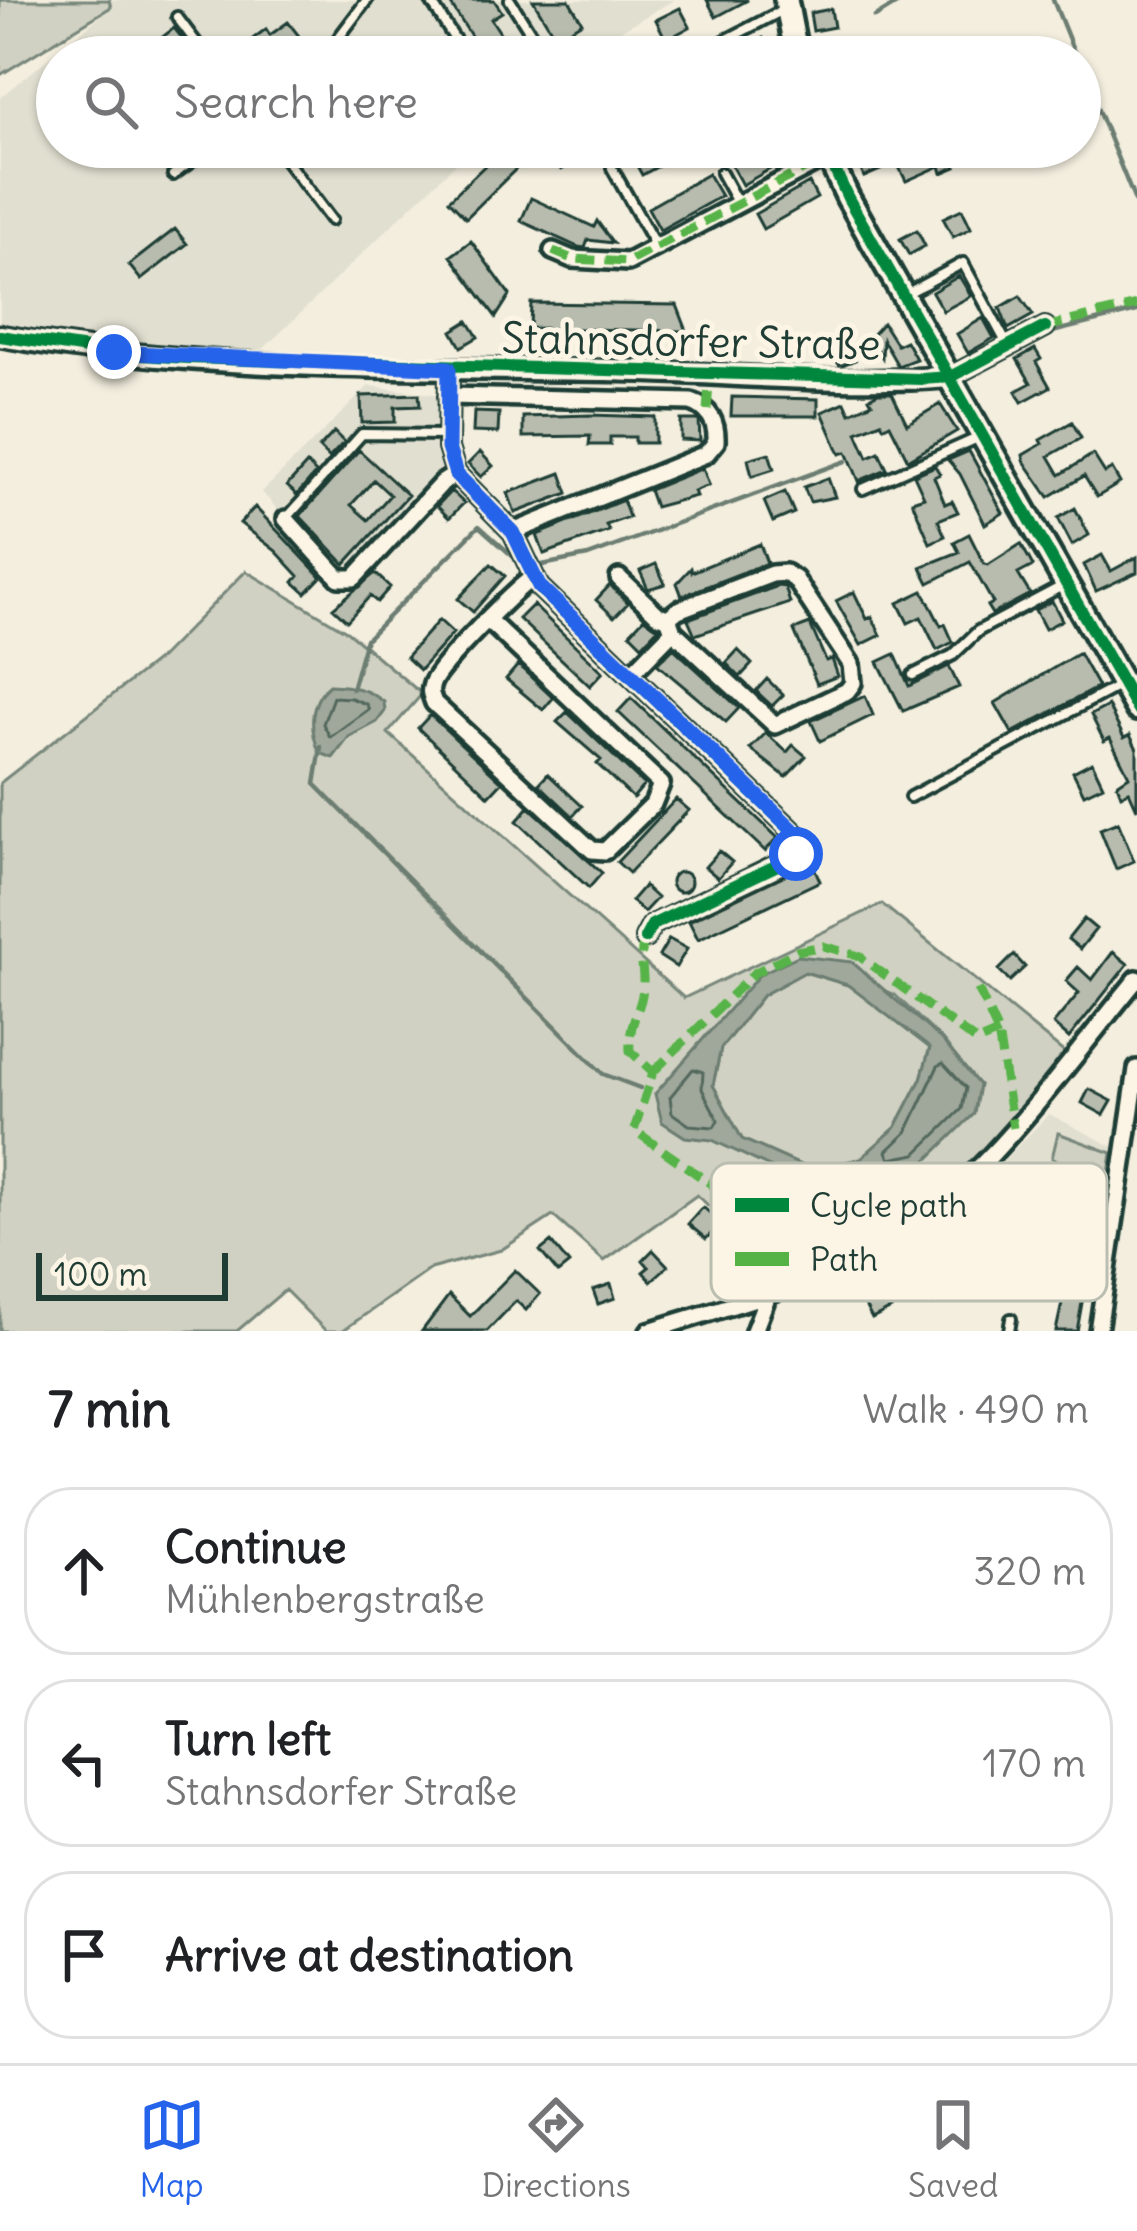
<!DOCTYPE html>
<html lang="en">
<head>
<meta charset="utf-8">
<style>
	body { margin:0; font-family:Delius,sans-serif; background:#f2f2f2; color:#202124 }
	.scale { position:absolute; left:36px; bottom:30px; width:192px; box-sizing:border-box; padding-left:12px; border:6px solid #1f3d34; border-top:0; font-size:33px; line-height:42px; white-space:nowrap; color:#1f3d34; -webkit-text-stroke:9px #fcf5e5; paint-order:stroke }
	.stop { position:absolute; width:36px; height:36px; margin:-27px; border:9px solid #2563eb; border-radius:50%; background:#fff }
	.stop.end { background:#2563eb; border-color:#fff; box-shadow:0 3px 12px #0008 }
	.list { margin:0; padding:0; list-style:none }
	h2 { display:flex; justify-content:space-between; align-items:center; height:156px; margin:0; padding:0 48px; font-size:51px }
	h2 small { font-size:39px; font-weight:400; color:#757577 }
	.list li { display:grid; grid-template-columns:78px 1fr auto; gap:36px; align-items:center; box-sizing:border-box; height:168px; margin:0 24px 24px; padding:0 24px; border:3px solid #e0e0e0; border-radius:48px }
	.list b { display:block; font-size:45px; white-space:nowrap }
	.list p { margin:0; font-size:39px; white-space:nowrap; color:#757577 }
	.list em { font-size:39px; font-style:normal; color:#757577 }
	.icon { flex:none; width:66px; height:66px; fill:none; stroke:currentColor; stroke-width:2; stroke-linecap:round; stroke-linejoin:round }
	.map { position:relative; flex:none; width:1137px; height:1331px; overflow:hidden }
	.search { position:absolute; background:#fff; box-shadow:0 3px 9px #0004; left:36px; right:36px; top:36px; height:132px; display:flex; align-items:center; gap:30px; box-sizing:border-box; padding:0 42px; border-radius:66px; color:#757577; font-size:45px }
	.sheet { height:732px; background:#fff }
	nav { display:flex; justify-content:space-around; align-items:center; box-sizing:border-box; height:168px; border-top:3px solid #e0e0e0; background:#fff; font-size:33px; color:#757577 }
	nav a { display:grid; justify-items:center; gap:6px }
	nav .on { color:#2563eb }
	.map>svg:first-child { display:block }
</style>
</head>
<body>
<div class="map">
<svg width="1137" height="1331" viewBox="0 0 1137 1331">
	<rect width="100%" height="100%" fill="#f3eede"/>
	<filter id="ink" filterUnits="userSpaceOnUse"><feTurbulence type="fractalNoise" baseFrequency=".00833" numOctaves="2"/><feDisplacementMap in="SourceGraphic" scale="24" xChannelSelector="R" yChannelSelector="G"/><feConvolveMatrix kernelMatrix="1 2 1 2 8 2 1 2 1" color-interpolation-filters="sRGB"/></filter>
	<g filter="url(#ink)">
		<!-- built -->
		<path fill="#e1dfd0" d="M109,0H674L574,57H57V147H473L259,353L0,336V98L110,8Z
			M369,386L448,396L456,474L354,578H339L262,492Z
			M1049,1114L1129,1155L1103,1288L1018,1261L958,1207Z"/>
		<!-- green -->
		<path fill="#d0d1c2" stroke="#78877b" stroke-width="3" fill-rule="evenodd" d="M0,0H109L111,7L0,75Z
			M246,571L348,632L422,694L388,733L684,998L882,904L1071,1058L927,1216L792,1284L697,1195L604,1261L553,1216L501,1250L430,1269L342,1331H326L285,1290L237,1331H0V783L160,658ZM798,956L895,995L942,1040L979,1085L921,1166L810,1186L712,1139L656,1094Z
			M804,972L848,985L930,1047L921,1079L896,1127L860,1159L810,1169L742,1139L713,1085L721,1048L763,995Z
			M1058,1133L1112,1153L1107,1187L1052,1158Z"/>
		<!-- water -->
		<path fill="#a0a89b" stroke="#6c7d72" stroke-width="3" fill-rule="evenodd" d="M329,685C351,686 367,688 384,702L385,711L377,722L349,737L333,758L320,753C309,730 309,702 329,685Z
			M798,956L852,962L942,1040L979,1085L974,1114L921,1166L810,1186L712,1140L685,1137L662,1122L655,1094L760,974ZM805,972L848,985L930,1048L921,1079L896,1127L860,1159L809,1169L742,1139L713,1085L721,1048L763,995Z"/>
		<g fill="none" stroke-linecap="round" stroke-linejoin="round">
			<!-- shore -->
			<path stroke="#53685d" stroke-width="3" d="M333,697L351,698L366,704L369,709L330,737L323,724Z
				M943,1063L966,1088L962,1109L916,1154L890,1159L887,1151L907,1132L938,1066Z
				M693,1069L703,1072L702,1089L718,1120L714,1127L689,1125L672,1113L670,1097Z"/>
			<!-- stream -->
			<path stroke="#6c7d72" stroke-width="4.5" d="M1053,0L1076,57
				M875,17L903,0
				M1080,66L1137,206
				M1052,332L1137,311
				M537,566L588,556L846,461
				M352,689L366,639L479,526L517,560
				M321,747L315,784L603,1074L640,1088"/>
		</g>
		<!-- building -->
		<path fill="#b8bcae" stroke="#1f3d34" stroke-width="3" fill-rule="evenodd" d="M448,0H494L502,12L491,19L504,39L482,53Z
			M533,0H569L582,22L556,38Z
			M707,0H748L716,17Z
			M680,8L690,27L666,40L656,20Z
			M831,9L834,27L813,31L810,13Z
			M288,22L299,36L282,50L287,57H250L242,47L266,29L270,35Z
			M174,28L197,57H137Z
			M623,38L629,48L644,39L654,57H610L605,49Z
			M763,38L773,57H715L746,41L749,45Z
			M563,147H568L577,161L561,170L551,153Z
			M641,147H694L642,175L630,153Z
			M758,147H809L742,185L730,163Z
			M921,147H945L956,167L942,173L940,166L906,181L895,159Z
			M877,150L885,168L864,177L856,159Z
			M499,152L516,169L466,218L449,200Z
			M708,174L721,196L660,230L648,208Z
			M809,183L817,198L763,229L755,214Z
			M531,198L594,227L597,221L613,243L588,240L585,248L578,247L521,221Z
			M962,209L971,228L953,237L943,218Z
			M175,229L187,244L141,280L129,265Z
			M917,230L925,246L909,255L900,239Z
			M471,241L510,295L496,317L451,256Z
			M959,276L971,296L943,311L932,292Z
			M1020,296L1033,315L1008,329L1000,308Z
			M531,303L677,305L687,331L530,328Z
			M983,318L994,338L968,353L957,334Z
			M468,321L478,337L461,347L452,331Z
			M883,323L897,345L906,341L916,359L898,366L883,340L882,357L870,337Z
			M845,344L855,360L840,366L831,353Z
			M1035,349L1041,359L1036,362L1050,387L1022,402L1016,391L1031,383L1017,359Z
			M878,393H892L907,424L940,404L957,431L908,460L890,424L884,427L881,422L857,432L868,457L879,452L887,469L859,481L847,452L840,454L822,412L845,402L850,413L872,403L869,398Z
			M419,394L420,406L395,407V422L362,423L361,396Z
			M732,397L818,399V416H731Z
			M474,412L499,413L498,433L473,432Z
			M590,415L655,417V443H635V437H610V445H589L590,436L523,437V417Z
			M681,420H699L700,441L681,440Z
			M1072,422L1081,438L1049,456L1060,475L1093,454L1105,473L1112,469L1120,483L1097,497L1084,476L1049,497L1024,461L1023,455L1042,444L1040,440Z
			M334,432L344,442L329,458L319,448Z
			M359,450L408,495L345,564L300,516ZM374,480L390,495L368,520L351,505Z
			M969,451L1003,513L985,524L960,474L948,460Z
			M480,452L493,466L481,477L468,464Z
			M769,453L774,469L752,476L748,459Z
			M307,464L316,473L297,495L287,486Z
			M935,466L940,474L934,477L945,504L952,501L958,512L938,520L945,536L930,543L912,501L924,497L914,475Z
			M703,468L709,485L694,491L696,496L655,507L649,490Z
			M561,473L568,493L515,513L508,493Z
			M828,478L835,497L810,502L804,487Z
			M451,491L464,503L449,518L437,506Z
			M785,492L794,513L773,522L764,501Z
			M623,500L629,517L606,525L609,531L544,554L537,535Z
			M255,507L321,577L306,593L294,582L299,576L276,551L240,523Z
			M1075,508L1089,535L1072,545L1058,518Z
			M969,534L984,564L988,565L1021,544L1033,566L1018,574L1030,594L992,614L987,606L993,603L970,562L929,583L921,567L959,552L954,542Z
			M760,544L767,563L682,596L677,583L691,568L692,572Z
			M1102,555L1111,571L1137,557V572L1096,591L1084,565Z
			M491,564L505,576L473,612L458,599Z
			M656,564L665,584L648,589L640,571Z
			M375,573L390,587L377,602L370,596L347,621L333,608Z
			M610,585L628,603L614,617L596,600Z
			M778,586L785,587L790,603L695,635L688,619Z
			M923,591L941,626L945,624L953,642L937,650L921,617L908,623L898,603Z
			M854,592L867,619L872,617L881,635L861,645L836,601Z
			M1052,601L1062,620L1045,629L1035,610Z
			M533,605L603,672L590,686L519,619Z
			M644,618L658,628L642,645L630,633Z
			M439,620L453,633L420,670L406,657Z
			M810,624L826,661L832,659L838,676L817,684L794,630Z
			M673,648L739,708L726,722L657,664Z
			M738,650L752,664L740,677L726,663Z
			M1079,653L1098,687L1012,733L995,703Z
			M895,654L909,686L949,666L959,687L903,711L878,662Z
			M518,665L553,698L543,710L506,679Z
			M767,679L783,695L772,706L756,691Z
			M865,696L873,715L820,741L811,721Z
			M631,698L778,838L765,851L618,712Z
			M1108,706L1124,738L1130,735L1137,749V809L1129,791L1121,795L1117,784L1129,776L1110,738L1104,741L1091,715Z
			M567,712L644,785L633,798L597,764L601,760L557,722Z
			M430,715L502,782L489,796L418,728Z
			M766,733L787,752L793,745L806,756L786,777L750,749Z
			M1092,762L1103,785L1084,794L1073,772Z
			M548,774L582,806L573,816L539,784Z
			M676,799L689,810L629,873L617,862Z
			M529,807L602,873L589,888L517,821Z
			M1118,822L1134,861L1116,869L1100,829Z
			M719,851L732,862L718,878L705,867Z
			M812,862L820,881L698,939L689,921Z
			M671 882a10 10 0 1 1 20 0a10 10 0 1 1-20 0Z
			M644,886L657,898L644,912L631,901Z
			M1084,919L1096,929L1080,949L1068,939Z
			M669,939L687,949L676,967L659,956Z
			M1113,952L1128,964L1069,1038L1053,1024L1079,993L1066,981L1078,967L1092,980Z
			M1014,955L1025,967L1010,981L999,970Z
			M1089,1089L1112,1101L1104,1115L1082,1103Z
			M703,1207L721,1223L706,1239L688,1224Z
			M963,1228L978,1246L939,1279L950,1292L934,1305L923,1292L914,1301L899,1283Z
			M551,1242L569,1264L558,1273L540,1251Z
			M653,1250L668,1266L651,1281L643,1272L649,1267L643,1260Z
			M515,1270L540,1294L526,1310L516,1301L487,1331H422L449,1295L470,1316Z
			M611,1284L615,1298L598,1304L593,1290Z
			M882,1292L891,1309L872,1319L863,1302Z
			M1064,1294L1083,1297L1077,1331H1056Z"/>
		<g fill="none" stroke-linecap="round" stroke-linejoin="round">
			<!-- service casing -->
			<g stroke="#1f3d34" stroke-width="16">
				<path id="service" d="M430,0L466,57
					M510,0L532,35
					M177,17L207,57
					M324,57L367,0
					M693,57L787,8
					M276,147L331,220
					M401,147L406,154L413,147
					M612,168L655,245
					M721,173L738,204
					M173,175L211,147
					M904,295L963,263L1008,346
					M863,489L982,436
					M286,519L362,434L446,435
					M913,675L953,655L978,631L1066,584
					M910,797L1122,684
					M1009,1331L1011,1319"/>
			</g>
			<!-- minor casing -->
			<g stroke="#1f3d34" stroke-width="24">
				<path id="minor" d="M553,251L572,259L628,262L827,157
					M449,369L448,448L456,474L513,532L539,587L797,835L799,845L788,860L652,925L645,938
					M950,377L1045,327
					M448,396L691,402C710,408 717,423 716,442L706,454L513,532
					M286,519L339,578H354L442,483L456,474
					M619,578L658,615L668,618
					M488,620L661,784L653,804L605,851L592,850L434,703C431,694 429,693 432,684C437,667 515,590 533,577
					M631,674L673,631L668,618L678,610L772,574L785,573L795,579L851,664L853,683L847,691L775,725L673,631
					M649,1331C724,1307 806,1287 875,1249C981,1191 1060,1071 1137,979
					M754,1331L769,1292
					M1098,1331L1137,1069"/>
			</g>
			<!-- tertiary casing -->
			<g stroke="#1f3d34" stroke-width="27">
				<path id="tertiary" d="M0,336C199,372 418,368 620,371C729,373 841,386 950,377"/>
			</g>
			<!-- secondary casing -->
			<g stroke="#1f3d34" stroke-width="30">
				<path id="secondary" d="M786,0L797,57
					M824,147L848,198L1137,709"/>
			</g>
			<!-- service -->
			<use href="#service" stroke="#fcf5e5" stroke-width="8"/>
			<!-- minor -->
			<use href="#minor" stroke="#fcf5e5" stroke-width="15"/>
			<!-- tertiary -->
			<use href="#tertiary" stroke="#fcf5e5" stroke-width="18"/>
			<!-- secondary -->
			<use href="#secondary" stroke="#fcf5e5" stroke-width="21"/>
			<!-- quiet -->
			<path stroke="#55b346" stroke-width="9" stroke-dasharray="18 9" stroke-linecap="butt" d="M553,251L572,259L628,262L827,157
				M1045,327L1137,305
				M707,410L710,373
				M645,938C638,955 644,968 643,986C642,1012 628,1019 630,1051L653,1072L634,1130L711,1184L816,1275
				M978,989L998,1033L1013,1128
				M653,1072L754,973L797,951L823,946L859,956L977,1042L998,1033"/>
			<!-- cycleway casing -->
			<g stroke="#fcf5e5" stroke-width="20">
				<path id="cycleway" d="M824,147L848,198L1137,709
					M0,336L114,353L188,358L921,379L950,377L1045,327
					M449,369L448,448L456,474L513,532L539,587L797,835L799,845L788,860L652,925L645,938"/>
			</g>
			<!-- cycleway -->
			<use href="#cycleway" stroke="#00873e" stroke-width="12"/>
		</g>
	</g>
	<g fill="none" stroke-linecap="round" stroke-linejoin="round" filter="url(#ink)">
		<!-- route -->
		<path stroke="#2563eb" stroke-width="15" d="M114,352L449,368L448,448L456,474L513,532L539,586L792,829L799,845L796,854"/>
	</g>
	<g text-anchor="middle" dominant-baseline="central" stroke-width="10" stroke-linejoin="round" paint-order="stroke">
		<!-- street labels -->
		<g font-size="42" fill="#1f3d34" stroke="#fcf5e5">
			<text transform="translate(691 341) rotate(1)">Stahnsdorfer Straße</text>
		</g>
	</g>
	<!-- legend -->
	<rect x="711" y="1163" width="396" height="138" rx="18" fill="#fcf5e5" stroke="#babeb0" stroke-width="3"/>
	<rect x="735" y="1198" width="54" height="14" fill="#00873e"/>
	<rect x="735" y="1252" width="54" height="14" fill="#55b346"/>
	<g font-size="33" fill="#1f3d34">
		<text x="810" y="1217">Cycle path</text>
		<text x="810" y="1271">Path</text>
	</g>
</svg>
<div class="scale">100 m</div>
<div class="stop" style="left:796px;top:854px"></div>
<div class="stop end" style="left:114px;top:352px"></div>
<div class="search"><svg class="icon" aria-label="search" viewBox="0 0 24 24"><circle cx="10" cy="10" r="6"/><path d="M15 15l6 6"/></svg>Search here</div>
</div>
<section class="sheet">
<h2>7 min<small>Walk · 490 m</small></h2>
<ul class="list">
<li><svg class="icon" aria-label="ahead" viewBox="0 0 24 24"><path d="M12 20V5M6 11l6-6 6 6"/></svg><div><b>Continue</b><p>Mühlenbergstraße</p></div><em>320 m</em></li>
<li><svg class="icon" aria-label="left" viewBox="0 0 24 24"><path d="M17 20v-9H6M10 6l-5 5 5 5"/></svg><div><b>Turn left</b><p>Stahnsdorfer Straße</p></div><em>170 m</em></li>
<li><svg class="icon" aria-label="arrive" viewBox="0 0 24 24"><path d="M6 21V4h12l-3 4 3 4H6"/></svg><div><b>Arrive at destination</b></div></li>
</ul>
</section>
<nav>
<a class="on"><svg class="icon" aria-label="map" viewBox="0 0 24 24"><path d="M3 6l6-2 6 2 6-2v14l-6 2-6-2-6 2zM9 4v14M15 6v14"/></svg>Map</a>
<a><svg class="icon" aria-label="directions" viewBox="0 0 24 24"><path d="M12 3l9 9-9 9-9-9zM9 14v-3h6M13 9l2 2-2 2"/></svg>Directions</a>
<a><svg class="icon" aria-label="saved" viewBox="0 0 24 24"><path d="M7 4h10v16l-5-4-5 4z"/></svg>Saved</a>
</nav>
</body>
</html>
